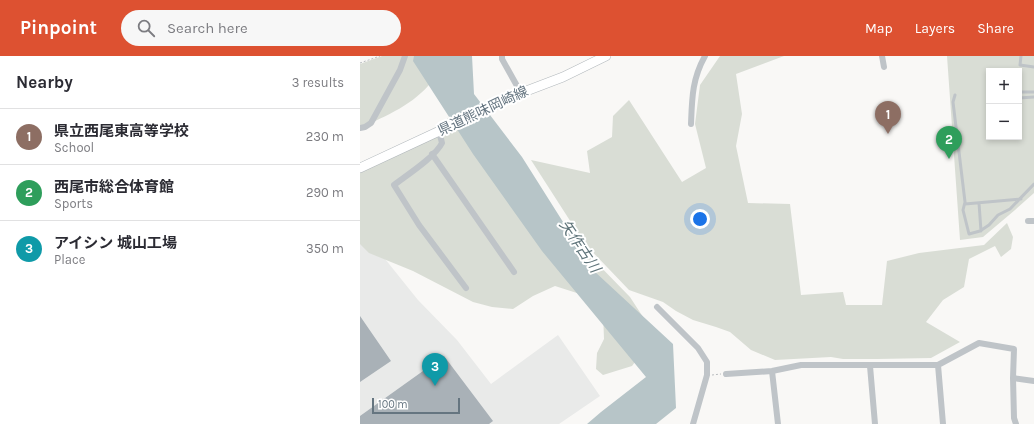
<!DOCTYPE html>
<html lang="en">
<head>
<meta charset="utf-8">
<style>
	body { margin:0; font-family:Karla,"Noto Sans JP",sans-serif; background:#f7f7f7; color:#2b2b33 }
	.controls { position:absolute; right:12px; top:12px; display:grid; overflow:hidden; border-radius:0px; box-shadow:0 2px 6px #0003 }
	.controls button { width:36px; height:36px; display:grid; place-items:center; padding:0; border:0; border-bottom:1px solid #e1e1e2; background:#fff; color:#2b2b33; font:20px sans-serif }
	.scale { position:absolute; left:12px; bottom:10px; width:88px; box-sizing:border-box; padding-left:4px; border:2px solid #657580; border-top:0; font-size:11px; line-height:14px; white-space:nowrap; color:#657580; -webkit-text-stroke:3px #fff; paint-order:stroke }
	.you { position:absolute; left:340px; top:163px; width:14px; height:14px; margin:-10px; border:3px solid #fff; border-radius:50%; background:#1a73e8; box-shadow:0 0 0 6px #1a73e833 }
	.badge { display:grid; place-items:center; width:26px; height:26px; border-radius:50%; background:#dd5131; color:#fff; font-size:13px; font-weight:700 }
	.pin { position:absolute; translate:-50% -33px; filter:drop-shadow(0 1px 2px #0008) }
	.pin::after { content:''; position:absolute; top:21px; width:14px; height:12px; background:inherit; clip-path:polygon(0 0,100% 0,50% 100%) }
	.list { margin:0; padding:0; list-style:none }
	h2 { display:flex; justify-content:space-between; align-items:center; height:52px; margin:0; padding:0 16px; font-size:17px }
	h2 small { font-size:13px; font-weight:400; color:#7c7c81 }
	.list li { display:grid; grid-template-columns:26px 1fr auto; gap:12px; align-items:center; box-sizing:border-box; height:56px; padding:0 16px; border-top:1px solid #e1e1e2 }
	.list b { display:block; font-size:15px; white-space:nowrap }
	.list p { margin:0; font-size:13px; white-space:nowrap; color:#7c7c81 }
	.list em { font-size:13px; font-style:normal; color:#7c7c81 }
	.icon { flex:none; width:22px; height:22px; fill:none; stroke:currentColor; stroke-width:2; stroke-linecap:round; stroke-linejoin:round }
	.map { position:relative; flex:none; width:674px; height:368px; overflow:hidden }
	header { display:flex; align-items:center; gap:24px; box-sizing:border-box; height:56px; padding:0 20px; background:#dd5131; color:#fff }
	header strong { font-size:19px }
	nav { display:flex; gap:22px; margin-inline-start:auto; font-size:14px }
	.search { width:280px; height:36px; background:#f7f7f7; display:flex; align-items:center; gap:10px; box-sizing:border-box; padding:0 14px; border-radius:22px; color:#7c7c81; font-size:15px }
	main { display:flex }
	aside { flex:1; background:#fff }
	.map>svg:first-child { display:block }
</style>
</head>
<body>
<header>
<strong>Pinpoint</strong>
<div class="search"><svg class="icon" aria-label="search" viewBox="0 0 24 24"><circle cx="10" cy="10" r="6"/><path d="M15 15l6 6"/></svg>Search here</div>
<nav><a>Map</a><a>Layers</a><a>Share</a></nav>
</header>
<main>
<aside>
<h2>Nearby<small>3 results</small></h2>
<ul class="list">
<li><span class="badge" style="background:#8d6e63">1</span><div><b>県立西尾東高等学校</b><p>School</p></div><em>230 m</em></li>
<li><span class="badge" style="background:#2e9e5b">2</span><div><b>西尾市総合体育館</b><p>Sports</p></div><em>290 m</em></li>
<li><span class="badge" style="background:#0f9aa8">3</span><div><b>アイシン 城山工場</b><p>Place</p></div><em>350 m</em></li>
</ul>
</aside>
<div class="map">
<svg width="674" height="368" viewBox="0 0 674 368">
	<rect width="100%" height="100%" fill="#f9f8f6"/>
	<!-- built -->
	<path fill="#e9eae9" d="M0,175L5,178L58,244L97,284L131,328L198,279L240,340L199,368H0Z"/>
	<!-- green -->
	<path fill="#d9ddd5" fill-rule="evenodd" d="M22,0H85C81,8 77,18 72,25C55,48 26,60 0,72V8Z
		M360,0H424L376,18L382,58L376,90L388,147L430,148L441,239L483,236L486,249H522L527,205L559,197L624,189L647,167L653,181L651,193L641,201L635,190L609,203L604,231L583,244L566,266L600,286L571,302L517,303H483L471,301L415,304L391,294L370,276L356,271L333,264L316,255L303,246L269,234L225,188L171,104L230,117L227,95L252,81L253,60L269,44L322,126L346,112L335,68L340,29Z
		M587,0H674V137L655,154L623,181L600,184ZM629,15H659V81H629Z
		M97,54L189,158L270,241L283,261L284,294L272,310L243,319L236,313L237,297L244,283L243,256L223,239L195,230L173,240L153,253L132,251L113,246L53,215L9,197L0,188V114L55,88L82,67Z"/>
	<!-- water -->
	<path fill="#b7c5c8" d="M54,0H112L114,38L162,101L234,215L313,288L316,352L296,368H227L241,356L286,321L182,195L113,98L53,5Z"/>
	<!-- building -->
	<path fill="#a9b1b7" d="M0,260L31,305L0,326Z
		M84,300L133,365L129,368H0V360Z"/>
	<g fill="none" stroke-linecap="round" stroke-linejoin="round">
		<!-- secondary casing -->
		<g stroke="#b2b8bc" stroke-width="10">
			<path id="secondary" d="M0,112L161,37L203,21L246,0"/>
		</g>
		<!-- path -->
		<path stroke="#babdc0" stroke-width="1" stroke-dasharray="2 2" stroke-linecap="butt" d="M0,7L20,0
			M352,319L361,318"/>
		<!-- lane -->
		<path stroke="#bfc4c8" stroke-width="3" d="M661,0L660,9L674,11
			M659,36H674
			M595,39L593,46L605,146L603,154L609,178L620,175L629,169L638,159L650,153L674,128
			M659,42L674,41
			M619,147L621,175
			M605,148L661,143"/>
		<!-- street -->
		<path stroke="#bfc4c8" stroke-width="6" d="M142,0V3L161,37
			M522,0L524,11
			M331,68C332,43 332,23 345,0
			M0,72L5,71L11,67L40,14L45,0
			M79,75L82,87C75,101 47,119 34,129L59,169L106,232
			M72,98L154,216
			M668,165H674
			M297,251L338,292L347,306V319L333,368
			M578,309L583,368
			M510,310L515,368
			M412,315L418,368
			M366,318L412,315L441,309H578L619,287L654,293L653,322L654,362L656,368
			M653,322L674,325"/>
		<!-- secondary -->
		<use href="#secondary" stroke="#fff" stroke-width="9"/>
	</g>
	<g text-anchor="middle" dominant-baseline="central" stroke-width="4" stroke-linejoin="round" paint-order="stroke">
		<!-- street labels -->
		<g font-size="14" fill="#657580" stroke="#fff">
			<text transform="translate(123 55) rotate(-25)">県道熊味岡崎線</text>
		</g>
		<!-- water labels -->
		<g font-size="15" font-style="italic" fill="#5f747a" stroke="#fff">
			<text transform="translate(220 190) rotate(56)">矢作古川</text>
		</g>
	</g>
</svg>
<div class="controls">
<button>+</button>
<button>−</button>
</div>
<div class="scale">100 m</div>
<div class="you"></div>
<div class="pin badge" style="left:528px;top:78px;background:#8d6e63">1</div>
<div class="pin badge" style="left:589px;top:103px;background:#2e9e5b">2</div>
<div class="pin badge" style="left:75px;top:330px;background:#0f9aa8">3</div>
</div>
</main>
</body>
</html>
